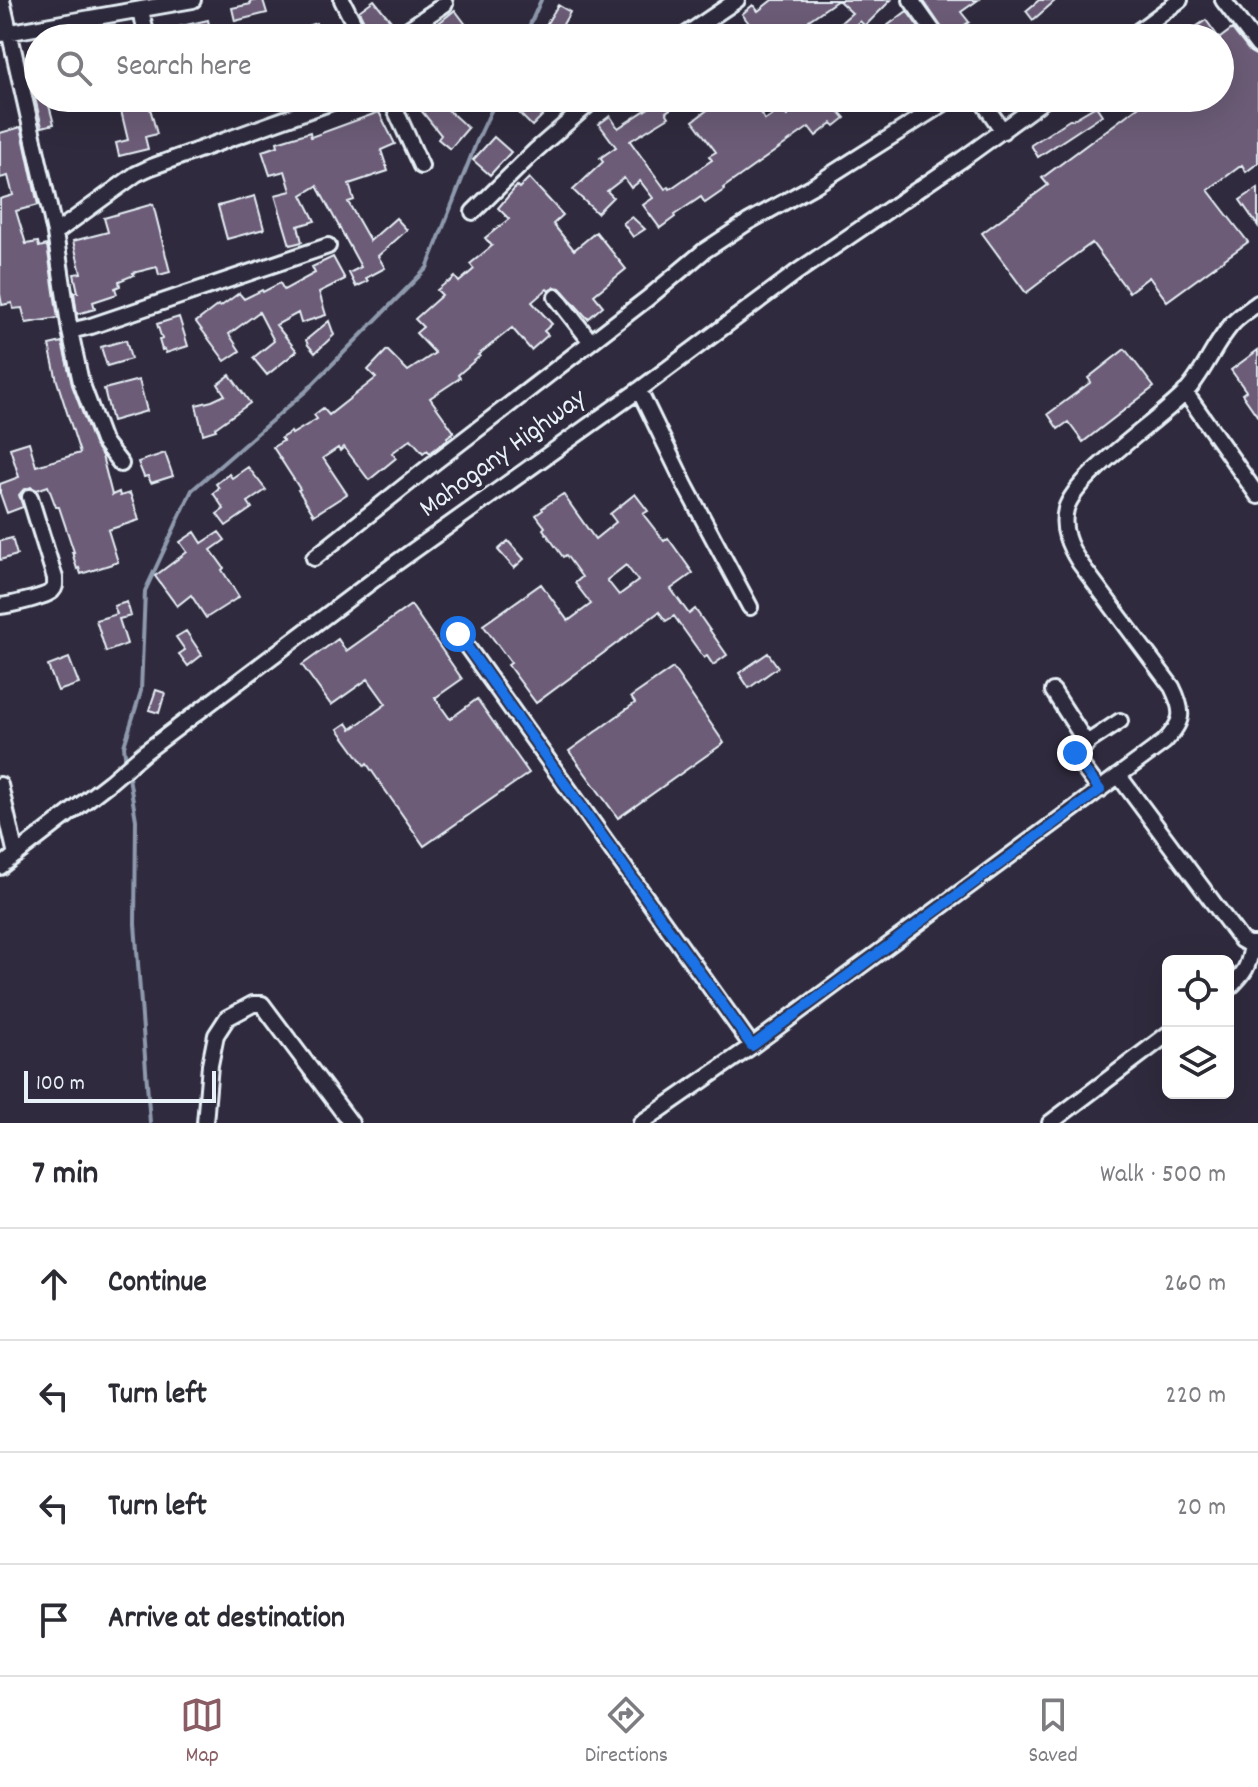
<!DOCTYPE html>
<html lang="en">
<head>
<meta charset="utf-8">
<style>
	body { margin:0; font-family:Dekko,sans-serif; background:#f2f2f3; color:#2b2b33 }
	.controls { position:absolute; right:24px; bottom:24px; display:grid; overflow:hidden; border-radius:12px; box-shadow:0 8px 32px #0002 }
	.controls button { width:72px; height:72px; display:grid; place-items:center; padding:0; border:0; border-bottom:2px solid #e1e1e2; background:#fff; color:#2b2b33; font:40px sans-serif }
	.scale { position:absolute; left:24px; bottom:20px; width:192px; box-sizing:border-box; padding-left:8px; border:4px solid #e8f1f8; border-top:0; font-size:22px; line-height:28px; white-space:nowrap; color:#e8f1f8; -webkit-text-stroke:6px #2f2a3d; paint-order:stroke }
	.stop { position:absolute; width:24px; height:24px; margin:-18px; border:6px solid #1a73e8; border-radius:50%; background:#fff }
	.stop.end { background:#1a73e8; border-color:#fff; box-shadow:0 2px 8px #0008 }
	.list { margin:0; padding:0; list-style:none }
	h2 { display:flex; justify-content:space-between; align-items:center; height:104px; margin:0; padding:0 32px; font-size:34px }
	h2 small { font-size:26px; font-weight:400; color:#7c7c81 }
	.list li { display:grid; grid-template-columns:52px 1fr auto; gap:24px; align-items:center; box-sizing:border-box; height:112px; padding:0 32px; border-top:2px solid #e1e1e2 }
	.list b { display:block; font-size:30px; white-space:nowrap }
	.list em { font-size:26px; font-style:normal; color:#7c7c81 }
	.icon { flex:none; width:44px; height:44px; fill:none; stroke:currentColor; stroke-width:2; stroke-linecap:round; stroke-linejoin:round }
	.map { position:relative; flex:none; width:1258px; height:1123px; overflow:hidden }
	.search { position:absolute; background:#fff; box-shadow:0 8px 32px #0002; left:24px; right:24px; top:24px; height:88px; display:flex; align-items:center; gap:20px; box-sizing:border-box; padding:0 28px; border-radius:44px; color:#7c7c81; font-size:30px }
	.sheet { height:552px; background:#fff }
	nav { display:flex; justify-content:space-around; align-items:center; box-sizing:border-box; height:112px; border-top:2px solid #e1e1e2; background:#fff; font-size:22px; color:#7c7c81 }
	nav a { display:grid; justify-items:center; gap:4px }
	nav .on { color:#8a5d65 }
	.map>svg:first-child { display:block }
</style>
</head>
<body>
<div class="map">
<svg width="1258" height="1123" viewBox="0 0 1258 1123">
	<rect width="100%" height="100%" fill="#2f2a3d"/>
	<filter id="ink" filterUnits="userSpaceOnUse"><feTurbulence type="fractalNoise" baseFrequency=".0125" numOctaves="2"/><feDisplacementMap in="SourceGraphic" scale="16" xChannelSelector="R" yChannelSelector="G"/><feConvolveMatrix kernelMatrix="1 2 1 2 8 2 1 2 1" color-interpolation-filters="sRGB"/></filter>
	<g filter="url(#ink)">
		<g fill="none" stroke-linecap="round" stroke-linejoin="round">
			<!-- stream -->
			<path stroke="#8f9aae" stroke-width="4" d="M524,38L541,0
				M126,763L124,746L141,691L145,591L192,490L306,391L427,268L477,141L497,98
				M128,771L136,820L135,924L150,1123"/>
		</g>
		<!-- building -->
		<path fill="#6c5c77" stroke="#e8f1f8" stroke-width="2" fill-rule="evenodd" d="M258,0H263L267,13L235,21L232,8L251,4L250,2Z
			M374,0L395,26L383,38H376L366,25L359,11Z
			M772,0H838L809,20L823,38L852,13L838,0H891L865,26L860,21L840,38H744L754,30L742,14L753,5L758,11Z
			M923,0H978L961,12L969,22L948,37Z
			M1039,0H1056L1033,20L1026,11Z
			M558,5L570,12L561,28L576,38H538Z
			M455,10L476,38H436L430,30Z
			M907,11L926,38H871Z
			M208,20L212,38H175L173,28Z
			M1206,20L1219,38H1180Z
			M316,23L318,30L336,24L341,38H301L303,36L301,28Z
			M1232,29L1250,52L1258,56V163L1246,172L1242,165L1208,190L1248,242L1167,301L1149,277L1129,292L1092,243L1041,280L1042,281L1026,293L982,233L1048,185L1042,178L1150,98H1220V38Z
			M35,98H47L54,124L42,127Z
			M118,98H177V102L150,108L157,134L145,137L148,149L119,156L116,143L128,140Z
			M417,98H453L458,104L449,111L468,128L450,149L438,139L441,135L420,109L423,106Z
			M517,98H560L532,126L511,105Z
			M664,98H687L666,112L669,117L630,141L665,189L668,187L670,189L712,160L709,156L716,152L693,121L714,105L717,109L733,98H750L765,120L781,109L787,116L802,103L798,98H850L837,109L845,118L835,126L832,123L816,136L809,127L723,188L724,190L705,203L701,197L674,215L675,217L660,228L643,205L653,198L640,181L631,188L624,178L607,191L613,197L597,213L573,190L603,162L600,158L616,147L599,124L610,116L618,128Z
			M1096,106L1102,115L1038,157L1031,145L1071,119L1072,120Z
			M379,112L395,144L381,150L388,171L349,184L354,200L348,202L370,241L396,218L407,230L378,256L385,268L366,278L368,281L356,287L349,273L361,267L317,186L302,195L315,221L298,226L302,242L290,245L275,195L291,191L285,171L270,175L262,151L278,146L277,142L310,132L311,137Z
			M21,127L38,205L16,211L26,244L38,242L39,247L47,245L58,318L26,323L22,308L13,309L12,303L2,305L0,294V199L13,195L8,176L0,178V133Z
			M494,137L511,152L490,175L473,160Z
			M529,178L563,215L553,224L574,250L596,232L626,269L594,295L603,306L588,319L560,288L555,287L549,291L547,289L532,302L552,324L544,331L548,335L531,350L512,328L478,355L480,356L458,375L460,378L430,398L454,432L447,437L448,439L430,453L427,450L423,453L411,439L392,453L396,458L369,480L344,447L340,451L338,448L323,458L347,494L314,515L298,490L300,489L273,447L283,441L281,438L291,432L292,434L317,419L314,415L323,408L329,415L376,378L368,370L387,350L408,371L435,353L416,333L423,327L415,319L442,295L437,290L447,282L448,283L455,277L459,282L474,269L470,264L492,246L485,238L509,219L498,208L517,186L519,188Z
			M1258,188V226L1240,200Z
			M255,196L264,229L227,239L218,206Z
			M153,204L170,272L159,275L157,267L133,273L134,275L119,281L120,286L115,288L117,294L93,302L95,309L77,314L74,292H78L74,274L81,273L73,241L108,232L104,218Z
			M632,217L645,229L633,237L623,223Z
			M333,257L345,279L319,292L326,315L301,323L298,313L276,325L297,351L267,375L253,358L274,341L259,312L229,334L240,351L225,361L196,322L218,305L220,307L239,293L244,299L262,290L263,292L280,283L284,290L315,273L312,267Z
			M179,317L188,346L166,353L165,349L162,350L159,340L162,339L157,324Z
			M329,321L334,335L315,353L308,345L306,340Z
			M126,340L131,359L107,366L101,347Z
			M62,342L72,385L94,444L102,456L112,495L119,492L120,496L130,493L139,520L108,530L118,562L81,574L79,568L77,569L72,552H74L59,507H56L48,486L37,490L31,487L23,490L19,495L23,507L7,513L0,493V484L19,477L10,448L29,442L36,466L80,453L57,381L49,345Z
			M1125,349L1154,387L1083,442L1068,422L1058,429L1048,414L1091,382L1088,378Z
			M1258,350V417L1242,394L1246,391L1231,370Z
			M230,375L250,403L215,428L216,430L203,434L196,405L212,401L225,395L218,384Z
			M139,380L147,411L112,421L104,389Z
			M165,453L173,476L151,483L148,476L144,477L138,462Z
			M248,467L266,490L248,502L252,508L226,526L217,514L224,509L213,493L219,488L216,484L229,474L232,478Z
			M563,494L595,539L616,522L610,514L635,494L648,511L643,514L664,541L668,538L693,573L671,589L689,614L695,609L727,655L713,665L707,656L704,658L674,616L666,621L659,612L536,703L508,665L511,663L483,625L541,584L568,621L591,604L575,583L582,577L566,555L563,557L543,529L545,527L536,515L543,510L542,508ZM626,565L638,581L619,595L607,580Z
			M195,532L202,543L219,532L225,540L211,550L224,568L222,570L239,597L206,618L191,595L177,606L155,576L187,552L180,542Z
			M12,538L17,555L0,560V541Z
			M508,541L524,559L514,568L498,550Z
			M127,602L131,616L119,619L127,644L106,652L96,620L117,614L114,606Z
			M411,605L462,679L435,698L450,719L477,699L529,773L424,846L367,764L365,766L338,729L347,723L351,729L386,704L368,679L331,705L302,665L338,639L346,651Z
			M186,631L202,655L188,666L179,654L185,650L176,637Z
			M768,653L778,667L749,688L739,673Z
			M69,658L79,684L58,691L48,666Z
			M673,668L724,743L618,818L569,751L635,703L631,697Z
			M156,690L165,693L159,713L149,710Z"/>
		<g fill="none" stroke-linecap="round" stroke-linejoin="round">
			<!-- minor casing -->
			<g stroke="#e8f1f8" stroke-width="20">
				<path id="minor" d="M2,0L55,233L70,331L91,326L328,246
					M342,0L361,38
					M911,0L938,38
					M1223,0L1258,46
					M141,10L147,38
					M0,34L193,0
					M395,38L445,4
					M681,38L737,0
					M1129,38L1180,0
					M390,98L421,166
					M980,98L1003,131
					M473,212L536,150L596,98
					M55,233L136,174L151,167L343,98
					M556,297L591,342
					M70,331L81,382L103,441L121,464
					M639,390L686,487L750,607
					M1185,392L1258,496
					M314,558L435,462L648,298L704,251L748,222L813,186L952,98
					M0,606C10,605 45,597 52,591C56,587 55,584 55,578L30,497
					M458,634L752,1046
					M1053,691L1087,744
					M1119,776L1241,940L1248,944H1258
					M0,785L16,855
					M1100,790L1076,758V750L1120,721
					M0,867L110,782L145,752L396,563L639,390L797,272L960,161L1047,98
					M1228,989C1245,973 1249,967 1252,944
					M205,1123L210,1065L216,1035L227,1018L253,1004H262L351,1123
					M641,1123L752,1046L1164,742C1183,722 1185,713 1172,687L1079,562C1069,546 1061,529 1066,509C1076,475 1157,422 1185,393C1205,372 1214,343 1234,322C1241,315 1250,309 1258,303
					M1050,1123L1168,1034"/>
			</g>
			<!-- minor -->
			<use href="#minor" stroke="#2f2a3d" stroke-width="14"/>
		</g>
	</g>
	<g fill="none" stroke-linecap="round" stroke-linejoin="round" filter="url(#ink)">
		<!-- route -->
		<path stroke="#1a73e8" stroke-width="10" d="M458,634L752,1046L1100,790L1076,758L1075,753"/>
	</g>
	<g text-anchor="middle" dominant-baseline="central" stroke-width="8" stroke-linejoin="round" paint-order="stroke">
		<!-- street labels -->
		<g font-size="28" fill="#e8f1f8" stroke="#2f2a3d">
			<text transform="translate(504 455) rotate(-36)">Mahogany Highway</text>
		</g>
	</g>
</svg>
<div class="controls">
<button><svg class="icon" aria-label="locate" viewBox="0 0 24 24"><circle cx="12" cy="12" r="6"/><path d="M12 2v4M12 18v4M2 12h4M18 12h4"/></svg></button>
<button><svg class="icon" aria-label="layers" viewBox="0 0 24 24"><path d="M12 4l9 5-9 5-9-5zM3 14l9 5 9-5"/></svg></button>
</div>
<div class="scale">100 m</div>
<div class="stop" style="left:458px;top:634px"></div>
<div class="stop end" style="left:1075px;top:753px"></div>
<div class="search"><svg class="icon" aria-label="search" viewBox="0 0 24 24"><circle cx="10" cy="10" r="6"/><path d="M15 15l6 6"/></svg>Search here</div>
</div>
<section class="sheet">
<h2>7 min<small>Walk · 500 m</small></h2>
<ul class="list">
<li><svg class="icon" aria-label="ahead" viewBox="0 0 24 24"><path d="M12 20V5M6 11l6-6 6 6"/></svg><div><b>Continue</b></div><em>260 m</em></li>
<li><svg class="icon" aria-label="left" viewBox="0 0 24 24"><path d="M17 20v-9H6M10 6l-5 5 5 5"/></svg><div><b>Turn left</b></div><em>220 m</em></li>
<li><svg class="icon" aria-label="left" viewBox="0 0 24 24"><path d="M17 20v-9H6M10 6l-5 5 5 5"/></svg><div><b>Turn left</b></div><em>20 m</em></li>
<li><svg class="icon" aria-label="arrive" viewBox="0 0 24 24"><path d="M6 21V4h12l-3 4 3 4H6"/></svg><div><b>Arrive at destination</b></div></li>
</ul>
</section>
<nav>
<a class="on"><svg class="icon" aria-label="map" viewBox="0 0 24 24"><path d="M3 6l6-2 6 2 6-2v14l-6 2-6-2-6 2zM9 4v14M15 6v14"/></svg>Map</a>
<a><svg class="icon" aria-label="directions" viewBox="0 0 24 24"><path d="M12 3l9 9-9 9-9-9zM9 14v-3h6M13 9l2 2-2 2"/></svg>Directions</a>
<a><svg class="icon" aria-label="saved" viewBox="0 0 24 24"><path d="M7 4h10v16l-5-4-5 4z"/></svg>Saved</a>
</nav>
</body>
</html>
